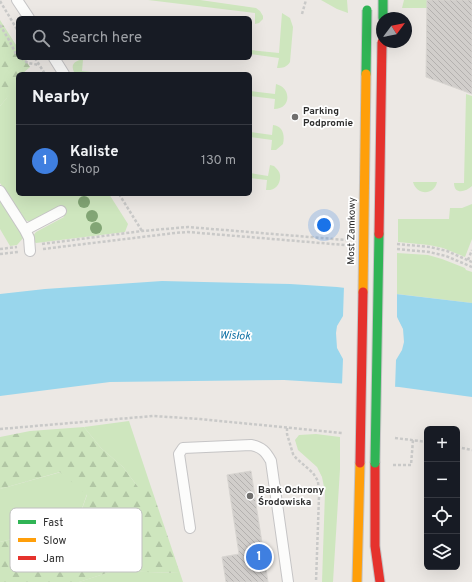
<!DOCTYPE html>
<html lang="en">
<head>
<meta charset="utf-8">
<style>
	body { margin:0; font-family:Overpass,sans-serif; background:#242831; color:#f1f3f6 }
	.controls { position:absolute; right:12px; bottom:12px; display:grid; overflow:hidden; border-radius:6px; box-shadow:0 4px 16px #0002 }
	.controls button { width:36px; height:36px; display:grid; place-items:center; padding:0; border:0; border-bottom:1px solid #363941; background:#171b24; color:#f1f3f6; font:20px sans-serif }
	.compass { position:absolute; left:376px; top:12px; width:36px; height:36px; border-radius:50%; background:#171b24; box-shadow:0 4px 16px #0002; rotate:58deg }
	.you { position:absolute; left:324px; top:225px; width:14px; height:14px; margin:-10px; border:3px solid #fff; border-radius:50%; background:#1a73e8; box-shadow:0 0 0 6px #1a73e833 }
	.badge { display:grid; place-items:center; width:26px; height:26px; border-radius:50%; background:#706f6e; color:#fff; font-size:13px; font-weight:700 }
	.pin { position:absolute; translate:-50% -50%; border:2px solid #fff; box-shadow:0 1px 4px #0006 }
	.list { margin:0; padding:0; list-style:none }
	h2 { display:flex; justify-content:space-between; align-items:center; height:52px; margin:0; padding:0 16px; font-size:17px }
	h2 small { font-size:13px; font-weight:400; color:#9ea1a6 }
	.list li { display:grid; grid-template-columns:26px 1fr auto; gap:12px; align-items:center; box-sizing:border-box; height:72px; padding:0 16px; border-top:1px solid #363941 }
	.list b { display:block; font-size:15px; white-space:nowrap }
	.list p { margin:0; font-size:13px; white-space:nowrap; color:#9ea1a6 }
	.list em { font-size:13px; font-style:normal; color:#9ea1a6 }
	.icon { flex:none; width:22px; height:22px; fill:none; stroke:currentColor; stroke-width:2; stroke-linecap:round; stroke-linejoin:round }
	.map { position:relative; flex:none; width:472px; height:582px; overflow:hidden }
	.search { position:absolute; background:#171b24; box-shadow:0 4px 16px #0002; left:16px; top:16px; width:236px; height:44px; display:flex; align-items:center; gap:10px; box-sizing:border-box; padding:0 14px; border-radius:6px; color:#9ea1a6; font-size:15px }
	.panel { position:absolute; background:#171b24; box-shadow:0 4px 16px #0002; left:16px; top:72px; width:236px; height:124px; border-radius:6px }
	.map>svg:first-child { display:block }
</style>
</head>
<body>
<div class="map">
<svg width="472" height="582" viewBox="0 0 472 582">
	<defs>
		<pattern id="forest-firs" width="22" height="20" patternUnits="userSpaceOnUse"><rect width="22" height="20" fill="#cee6be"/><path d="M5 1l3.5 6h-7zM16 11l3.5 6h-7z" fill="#b1c6a4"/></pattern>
		<pattern id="building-back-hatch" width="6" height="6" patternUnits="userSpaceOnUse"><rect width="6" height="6" fill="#d1cecb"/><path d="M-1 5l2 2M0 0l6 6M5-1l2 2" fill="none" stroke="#b4b1af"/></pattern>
	</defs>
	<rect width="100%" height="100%" fill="#ece8e4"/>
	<!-- grass -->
	<path fill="#cee6be" d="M148,0H200L256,8L260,11L263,16V19L259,23L255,24V13Z
		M321,0H347L348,13L337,9Z
		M404,0H427V8H402Z
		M282,13L290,18L293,27L290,62C287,67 283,68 277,68L279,58L250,54V50L279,53Z
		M80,60H83L82,71L109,74H75C71,67 72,62 80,60Z
		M18,78V194H109L128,224L125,232L36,243L33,241V236L36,232L64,217L59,208L30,222L23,219L0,183V106L6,99Z
		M276,84C292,88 291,109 274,109L275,99L250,96V91L275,94Z
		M466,94L472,96V186C466,192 454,195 454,183H464Z
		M273,125C283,126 285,135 283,144L276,150H271L272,140L250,137V132L272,135Z
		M270,165L274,166C277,169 280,172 280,175C281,184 275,191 266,190L267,180L250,178V173L268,176Z
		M413,182H437C434,196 416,195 413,182Z
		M0,199L24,237L17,245L10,246L0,229Z
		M472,204V239L465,257L443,248L429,245L398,242V219H449L450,208H462Z
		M397,253L428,255L442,259L465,268L466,270L472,272V303L397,294Z
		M129,421L151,487H138L123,467L101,448L84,427Z
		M316,434L340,437V469L333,582H322L325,492L322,477L317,467L298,450L295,440L299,435Z
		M61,472L87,494L77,523L0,542V489Z
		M113,571L180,573L183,582H79Z"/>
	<!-- forest -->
	<path fill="url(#forest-firs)" d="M0,20L18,48V58H24L30,67L22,74H18C18,84 7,99 0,106Z
		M84,427L101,448L123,467L138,487H151L180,573L113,571L79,582H0V542L77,523L87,495L60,472L0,489V437L30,431Z"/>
	<!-- water -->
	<path fill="#99d6ec" d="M162,281L290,284L337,287L472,303V397L399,387L284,380L110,382L0,396V294L45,289Z"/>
	<!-- pier -->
	<path fill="#ece8e4" d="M344,286L397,292V317L403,329L404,342L402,350L396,360L395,389L342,385L343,359L337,348L336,333L337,326L343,316Z"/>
	<!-- building -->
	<path fill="url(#building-back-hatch)" stroke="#d7d4d0" d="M427,0H472V94L426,77Z
		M251,471L268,582H226L222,557L239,554L227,475Z"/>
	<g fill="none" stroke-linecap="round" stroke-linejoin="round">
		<!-- lane casing -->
		<g stroke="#c5c4c5" stroke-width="12">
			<path id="lane" d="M17,0L29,18
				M54,58L64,74
				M0,191L25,230L29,238L30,251
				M25,230L61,211
				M190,528L179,454L183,448L251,445C262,447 266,452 271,461L288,582"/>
		</g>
		<!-- fast casing -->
		<g stroke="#c5c4c5" stroke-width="11">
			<path id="fast" d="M383,0V18"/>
		</g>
		<!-- slow casing -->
		<g stroke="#c5c4c5" stroke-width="11">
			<path id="slow" d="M357,582L360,463"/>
		</g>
		<!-- jam casing -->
		<g stroke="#c5c4c5" stroke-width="11">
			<path id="jam" d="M375,463V546L380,582"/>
		</g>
		<!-- path -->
		<path stroke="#c9c9c8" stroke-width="2.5" stroke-dasharray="3 2" stroke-linecap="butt" d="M0,1L18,31
			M302,14L306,0
			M0,25L9,40L16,54L18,55
			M21,58L28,63L39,65
			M35,58L45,74
			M119,194L142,231
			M42,244L142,231L188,227L346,240
			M397,244L430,247L447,251L472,262
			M0,249L17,247
			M43,249L175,233L188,232L345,245
			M397,249L429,252L446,256L472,267
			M0,254L18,252
			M468,260L472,250
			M287,428V434L293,454L296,458L313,473L318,481L319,496L316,582
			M0,429L153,416L200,419L342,433
			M395,438L427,442
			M457,447L472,450
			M393,465H411L413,440"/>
		<!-- lane -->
		<use href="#lane" stroke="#fcfcfb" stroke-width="10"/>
		<!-- fast -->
		<use href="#fast" stroke="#30b455" stroke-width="9"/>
		<!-- slow -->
		<use href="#slow" stroke="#ff9f0a" stroke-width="9"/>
		<!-- jam -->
		<use href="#jam" stroke="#e5322d" stroke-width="9"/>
		<!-- fast-bridge casing -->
		<g stroke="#c5c4c5" stroke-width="11" stroke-linecap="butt">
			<path id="fast-bridge" d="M366,74L367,10
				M375,463L379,234"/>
		</g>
		<!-- slow-bridge casing -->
		<g stroke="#c5c4c5" stroke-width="11" stroke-linecap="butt">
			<path id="slow-bridge" d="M363,292L366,74"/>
		</g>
		<!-- jam-bridge casing -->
		<g stroke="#c5c4c5" stroke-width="11" stroke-linecap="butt">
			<path id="jam-bridge" d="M379,234L382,42
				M360,463L363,292"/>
		</g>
		<!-- fast-bridge -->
		<use href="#fast-bridge" stroke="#30b455" stroke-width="9"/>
		<!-- slow-bridge -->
		<use href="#slow-bridge" stroke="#ff9f0a" stroke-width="9"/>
		<!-- jam-bridge -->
		<use href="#jam-bridge" stroke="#e5322d" stroke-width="9"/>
	</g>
	<!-- trees -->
	<g fill="#82a575">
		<circle cx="84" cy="202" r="6"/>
		<circle cx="92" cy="216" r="6"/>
		<circle cx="96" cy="228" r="6"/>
	</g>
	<!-- markers -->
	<g fill="#706f6e" stroke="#fff" stroke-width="1.5">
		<circle cx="295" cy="117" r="4"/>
		<circle cx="250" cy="496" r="4"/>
	</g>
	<g text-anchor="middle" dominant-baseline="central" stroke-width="3.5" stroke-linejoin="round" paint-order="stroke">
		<!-- poi labels -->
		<g font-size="10" font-weight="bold" fill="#2e2e2e" stroke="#fff" text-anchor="start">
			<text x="303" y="111">Parking<tspan x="303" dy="12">Podpromie</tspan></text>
			<text x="258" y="490">Bank Ochrony<tspan x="258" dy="12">Środowiska</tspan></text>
		</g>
		<!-- street labels -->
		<g font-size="10" fill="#2e2e2e" stroke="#fff">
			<text transform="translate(352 231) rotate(-89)">Most Zamkowy</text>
		</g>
		<!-- water labels -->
		<g font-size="11" font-style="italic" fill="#0d6fa3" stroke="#fff">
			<text transform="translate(235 336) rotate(2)">Wisłok</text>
		</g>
	</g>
	<!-- legend -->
	<rect x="10" y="508" width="132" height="64" rx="6" fill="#fff" stroke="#c0c0c0" stroke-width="1"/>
	<rect x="18" y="520" width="18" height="4" fill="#30b455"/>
	<rect x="18" y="538" width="18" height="4" fill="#ff9f0a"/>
	<rect x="18" y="556" width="18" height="4" fill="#e5322d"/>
	<g font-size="11" fill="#2e2e2e">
		<text x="43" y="526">Fast</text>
		<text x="43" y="544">Slow</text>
		<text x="43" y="562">Jam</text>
	</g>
</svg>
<div class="controls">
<button>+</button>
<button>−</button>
<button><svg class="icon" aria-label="locate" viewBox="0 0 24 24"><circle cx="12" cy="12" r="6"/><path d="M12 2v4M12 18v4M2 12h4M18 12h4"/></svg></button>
<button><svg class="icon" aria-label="layers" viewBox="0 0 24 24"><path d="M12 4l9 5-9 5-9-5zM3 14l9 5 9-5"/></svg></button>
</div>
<svg class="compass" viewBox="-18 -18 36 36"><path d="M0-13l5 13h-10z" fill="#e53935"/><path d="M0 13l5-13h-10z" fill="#9ea1a6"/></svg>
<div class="you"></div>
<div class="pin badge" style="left:259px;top:557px;background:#3f7fe0">1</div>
<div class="search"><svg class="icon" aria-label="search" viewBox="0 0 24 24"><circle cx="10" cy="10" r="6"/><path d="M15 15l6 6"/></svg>Search here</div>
<section class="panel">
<h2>Nearby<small></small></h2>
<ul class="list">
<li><span class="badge" style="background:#3f7fe0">1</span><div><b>Kaliste</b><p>Shop</p></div><em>130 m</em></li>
</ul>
</section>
</div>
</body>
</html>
